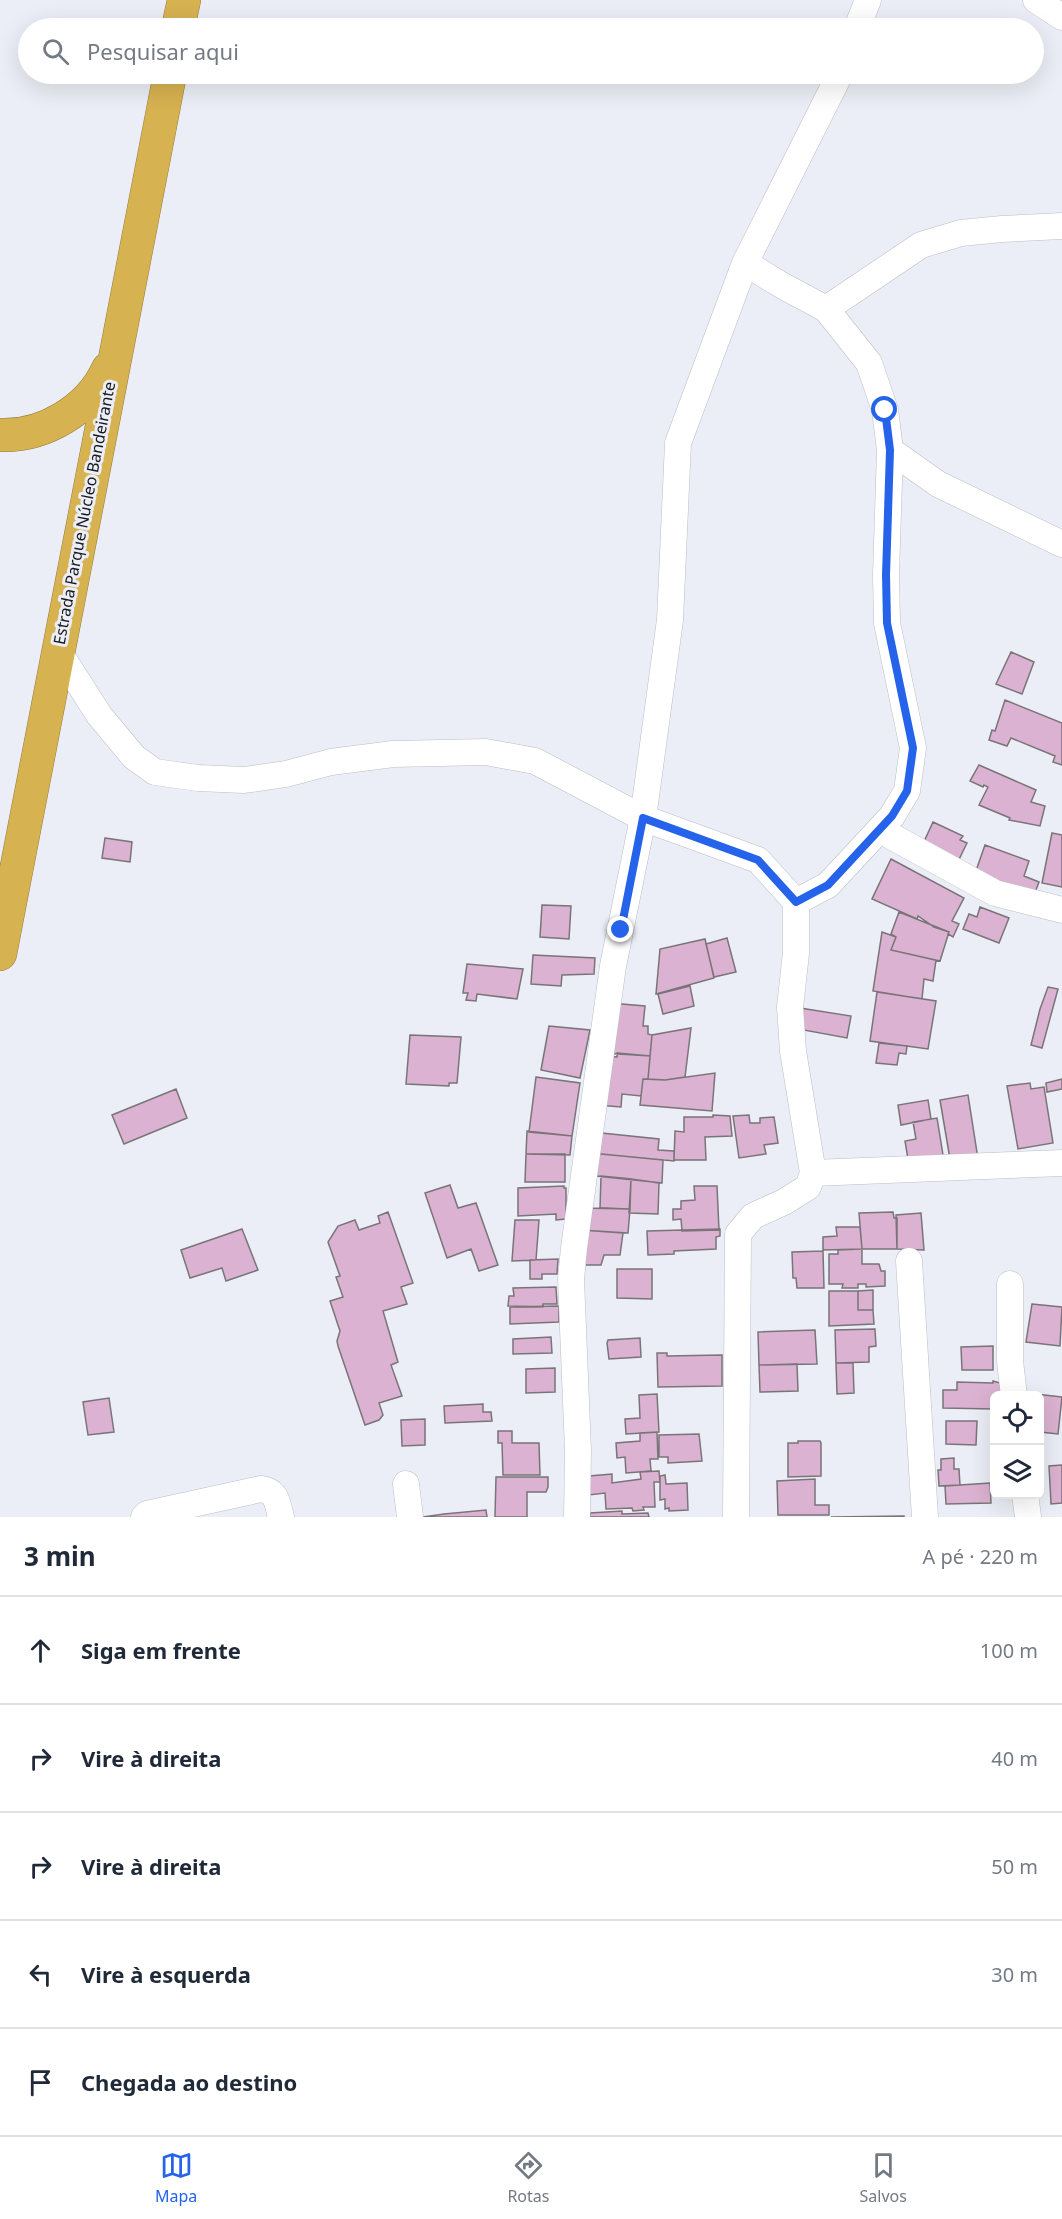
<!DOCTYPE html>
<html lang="pt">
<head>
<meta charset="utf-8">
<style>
	body { margin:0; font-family:"Noto Sans",sans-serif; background:#f2f2f3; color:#1f2937 }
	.controls { position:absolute; right:18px; bottom:18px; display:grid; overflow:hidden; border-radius:9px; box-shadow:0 6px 24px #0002 }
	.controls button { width:54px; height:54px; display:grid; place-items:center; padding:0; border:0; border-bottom:2px solid #e0e1e3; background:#fff; color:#1f2937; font:30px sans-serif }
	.stop { position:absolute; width:18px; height:18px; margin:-14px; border:4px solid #2563eb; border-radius:50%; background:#fff }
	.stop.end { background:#2563eb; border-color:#fff; box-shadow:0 2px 6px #0008 }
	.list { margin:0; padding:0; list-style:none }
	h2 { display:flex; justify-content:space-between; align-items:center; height:78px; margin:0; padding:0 24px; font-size:26px }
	h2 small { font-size:20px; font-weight:400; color:#747a83 }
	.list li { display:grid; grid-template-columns:39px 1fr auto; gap:18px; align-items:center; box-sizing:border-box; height:108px; padding:0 24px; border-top:2px solid #e0e1e3 }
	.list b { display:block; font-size:22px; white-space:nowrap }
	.list em { font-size:20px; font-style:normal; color:#747a83 }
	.icon { flex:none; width:33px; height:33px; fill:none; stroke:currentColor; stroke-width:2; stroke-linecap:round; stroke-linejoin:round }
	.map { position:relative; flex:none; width:1062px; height:1517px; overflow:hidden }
	.search { position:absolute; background:#fff; box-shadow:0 6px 24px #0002; left:18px; right:18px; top:18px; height:66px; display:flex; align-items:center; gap:15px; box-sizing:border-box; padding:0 21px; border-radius:33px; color:#747a83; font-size:22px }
	.sheet { height:618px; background:#fff }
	nav { display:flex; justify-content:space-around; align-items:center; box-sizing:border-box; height:84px; border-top:2px solid #e0e1e3; background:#fff; font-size:16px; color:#747a83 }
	nav a { display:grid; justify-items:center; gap:3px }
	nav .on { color:#2563eb }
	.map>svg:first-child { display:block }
</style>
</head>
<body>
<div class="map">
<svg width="1062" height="1517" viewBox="0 0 1062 1517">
	<rect width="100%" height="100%" fill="#ebeef6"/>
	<!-- building -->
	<path fill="#dbb2d1" stroke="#7a7478" stroke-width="1.5" d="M1011,652L1034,662L1022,694L996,684Z
		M1005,700L1062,723V765L1053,762L1055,756L1011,738L1007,746L989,740L992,730L995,731Z
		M979,765L1036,790L1031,802L1045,806L1040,826L1009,820L1010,818L979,805L988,787L984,785L983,787L970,781Z
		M933,822L963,836L960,840L967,843L952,874L917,857Z
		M1052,833L1062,835V887L1042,883Z
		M105,838L132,842L130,862L102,858Z
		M985,845L1029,861L1024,876L1039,882L1031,903L972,882Z
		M891,859L964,898L952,921L959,924L953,937L948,934L949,932L934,927L918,916L917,919L872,899Z
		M542,905L571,906L569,939L540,937Z
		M980,907L1009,918L999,943L963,929L969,914L977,917Z
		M899,912L949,932L940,961L891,950L896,937L891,934Z
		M882,932L896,937L891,950L936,960L933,981L924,979L922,999L873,991Z
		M727,938L736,972L714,977L706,944Z
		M705,939L714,978L656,994L660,949Z
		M533,955L595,958L594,974L562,975L561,986L531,984Z
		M467,964L523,969L517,999L477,994L476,1001L466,1000L468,993H463Z
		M690,986L694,1006L663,1014L658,994Z
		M1048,987L1058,989L1042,1048L1031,1045L1040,1009Z
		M877,992L936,1001L928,1049L870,1041Z
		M610,1003L645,1006L643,1026H648V1034L652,1035L650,1056L603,1053Z
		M800,1008L851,1016L847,1038L798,1029Z
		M549,1026L590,1030L580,1078L541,1070Z
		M691,1028L685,1077L665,1080L648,1079L652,1035Z
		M410,1035L461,1037L457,1083H449V1086L406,1084Z
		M879,1043L907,1046L906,1054L899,1053L897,1065L876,1063Z
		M617,1053L650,1056L648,1079H643L641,1096L622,1094L621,1107L597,1105L602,1056L617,1057Z
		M715,1073L712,1111L640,1105L643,1079L665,1080Z
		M536,1077L580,1083L572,1136L529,1132Z
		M1062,1079V1089L1047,1092L1046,1083Z
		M1030,1083L1031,1089L1044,1087L1053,1143L1018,1149L1007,1086Z
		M176,1089L187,1118L124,1144L112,1115Z
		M968,1095L978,1159L951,1165L940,1100Z
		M928,1100L931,1119L901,1125L898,1105Z
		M713,1115L730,1116L732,1136L705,1137L706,1160H674L675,1131L684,1132V1117H713Z
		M749,1115L750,1123H760V1118L774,1117L778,1143L764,1145L766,1154L739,1158L733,1116Z
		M937,1118L945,1167L910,1171L905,1141L916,1139L913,1122Z
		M527,1131L572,1136L570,1155L526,1154Z
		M592,1132L659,1139L658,1150L674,1151V1161L591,1153Z
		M591,1153L663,1160L662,1183L587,1175Z
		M526,1154H565V1182H525Z
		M601,1176L631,1179L630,1209L600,1208Z
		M631,1179L659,1183L658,1214L629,1213Z
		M450,1185L458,1208L476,1203L498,1265L479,1271L471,1249L447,1258L425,1193Z
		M564,1186V1188H566V1219L556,1220V1214L518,1216V1188Z
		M694,1186H717L719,1230L682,1231L681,1219L673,1220V1209H681V1201L695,1200Z
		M582,1208L630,1209L628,1233L581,1230Z
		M388,1212L413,1283L401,1287L407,1304L383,1311L398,1362L391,1365L402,1396L379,1403L383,1415L379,1420L365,1425L338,1346L337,1341L340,1331L330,1301L343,1297L336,1277L340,1276L328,1242L338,1226L355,1220L359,1230L380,1223L378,1216Z
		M893,1212L894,1218H897V1249H862L859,1213Z
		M921,1213L924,1250L897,1249L896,1215Z
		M515,1220H539L536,1260L512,1261Z
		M836,1227H860L862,1249L823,1250V1237L837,1236Z
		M242,1229L258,1270L226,1281L222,1268L190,1278L181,1250Z
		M720,1229V1236L716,1237V1249L674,1251V1254L648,1255L647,1231Z
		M581,1230L623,1233L620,1255H604L601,1265H579Z
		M862,1249V1264H879L881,1271H885V1286L866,1287V1284H858V1288H842L843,1284H829V1254H838V1250Z
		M823,1251L824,1288H797L796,1278H793L792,1252Z
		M558,1259L557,1274H542V1279H530V1260Z
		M617,1269H652V1299L617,1298Z
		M556,1287L557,1304H543V1307L508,1306L509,1296H514L513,1288Z
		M873,1290V1310H858V1291Z
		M829,1291H858V1310H873L874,1324L829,1326Z
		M1032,1304L1062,1307L1060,1346L1026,1342Z
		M559,1306V1322L510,1324V1307Z
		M875,1329L876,1346L869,1347V1362L836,1363L835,1330Z
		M815,1330L817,1364L759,1365L758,1332Z
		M551,1337L552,1353L513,1354V1339Z
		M640,1338L641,1357L609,1359L607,1343L608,1340Z
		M993,1346V1370H962L961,1347Z
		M657,1353H667V1356L722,1355V1386L658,1387Z
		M836,1363H853L854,1393L837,1394Z
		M797,1364L798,1391L760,1392L759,1365Z
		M555,1368V1392L526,1393V1369Z
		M993,1381L1000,1383L1001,1391V1396H994V1409L943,1408V1390H957V1382L993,1383Z
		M657,1394L659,1432L626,1434L625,1419L640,1418L639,1395Z
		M1035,1394L1062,1397L1058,1434L1040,1432V1396Z
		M109,1398L114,1432L88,1435L83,1402Z
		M483,1404V1412H491L492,1421L445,1423L444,1406Z
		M425,1419V1445L402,1446L401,1420Z
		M946,1421H977L976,1445L946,1444Z
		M498,1431H512V1443H539L540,1475H503L502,1443H498Z
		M657,1432L658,1459H650L651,1471L626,1473L625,1457L617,1458L616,1443L640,1441V1433Z
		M699,1434L702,1461L668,1463V1457H659V1435Z
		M798,1441H820L821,1443V1476L788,1477V1443H798Z
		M954,1458V1469H959L960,1485L939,1486L938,1470H941V1459Z
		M1062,1465V1503L1051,1504L1049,1466Z
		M659,1471L660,1482H654L655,1507H643L644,1510L633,1511L632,1508L606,1509L605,1493L589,1495V1476L612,1474V1483L641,1479L640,1472Z
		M665,1475L666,1484L687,1483L688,1510L669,1511V1508L665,1509V1499L660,1500V1476Z
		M496,1477H548V1487L546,1492H527V1517H495Z
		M815,1479V1505H829V1515H778L777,1481Z
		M990,1483L991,1503L946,1504L945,1486Z
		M486,1510L487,1517H423L444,1514Z
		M622,1511V1514L648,1513L649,1517H590V1513Z
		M904,1516V1517H831Z"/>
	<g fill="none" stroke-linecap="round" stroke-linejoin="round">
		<!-- street casing -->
		<g stroke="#babec5" stroke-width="27">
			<path id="street" d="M1036,0L1062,17
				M857,28L868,0
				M745,263L783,286L826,309L869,363L885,410L890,450L886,575L887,623L913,748L907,791L892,816L828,885L796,902
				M826,309L921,245L961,233L1002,229L1062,226
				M890,450L938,484L1062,544
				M57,649L99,715L134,757L155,772L198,778L244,780L286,774L331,762L393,754L486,752L535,761L643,818L758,860L796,902V953L790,1007L793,1051L813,1173L808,1187L784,1202L753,1216L738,1234L736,1517
				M880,830L995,893L1062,910
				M813,1173L1062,1163
				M909,1261L925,1517
				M1010,1284V1361L1014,1396
				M406,1484L410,1517
				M1025,1494L1028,1517
				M144,1517L147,1514L261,1489C277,1491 277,1502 281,1517
				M577,1517L578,1451L571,1279L574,1248L613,966L643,818L670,620L678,443L745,263L840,74"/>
		</g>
		<!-- highway casing -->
		<g stroke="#947c3d" stroke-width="34">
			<path id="highway" d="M178,28L184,0
				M0,435C44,437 90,409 108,369
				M0,954L170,74"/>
		</g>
		<!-- street -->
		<use href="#street" stroke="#fff" stroke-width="26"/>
		<!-- highway -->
		<use href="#highway" stroke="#d7b250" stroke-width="33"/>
	</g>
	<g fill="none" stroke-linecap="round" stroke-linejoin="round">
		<!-- route -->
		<path stroke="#2563eb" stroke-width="8" d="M621,930L643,818L758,860L796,902L828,885L892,816L907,791L913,748L887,623L886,575L890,450L885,410"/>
	</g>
	<g text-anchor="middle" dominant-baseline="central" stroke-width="6" stroke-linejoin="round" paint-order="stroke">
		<!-- street labels -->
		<g font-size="16" fill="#17181b" stroke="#ebeef6">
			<text transform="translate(84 513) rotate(-79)">Estrada Parque Núcleo Bandeirante</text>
		</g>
	</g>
</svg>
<div class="controls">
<button><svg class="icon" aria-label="locate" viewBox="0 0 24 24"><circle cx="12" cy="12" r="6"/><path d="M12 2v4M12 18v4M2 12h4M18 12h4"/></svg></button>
<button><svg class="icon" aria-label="layers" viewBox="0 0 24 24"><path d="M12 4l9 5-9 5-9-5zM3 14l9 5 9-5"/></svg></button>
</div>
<div class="stop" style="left:885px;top:410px"></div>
<div class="stop end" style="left:621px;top:930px"></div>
<div class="search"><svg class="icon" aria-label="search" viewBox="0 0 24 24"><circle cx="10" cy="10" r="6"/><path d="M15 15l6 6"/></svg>Pesquisar aqui</div>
</div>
<section class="sheet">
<h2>3 min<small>A pé · 220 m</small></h2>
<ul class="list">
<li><svg class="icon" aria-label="ahead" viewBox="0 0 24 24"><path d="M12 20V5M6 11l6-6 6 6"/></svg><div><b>Siga em frente</b></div><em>100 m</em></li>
<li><svg class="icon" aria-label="right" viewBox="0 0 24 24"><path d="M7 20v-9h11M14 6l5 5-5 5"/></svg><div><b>Vire à direita</b></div><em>40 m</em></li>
<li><svg class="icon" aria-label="right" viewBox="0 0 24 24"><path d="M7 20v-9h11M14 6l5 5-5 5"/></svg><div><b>Vire à direita</b></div><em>50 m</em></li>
<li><svg class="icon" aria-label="left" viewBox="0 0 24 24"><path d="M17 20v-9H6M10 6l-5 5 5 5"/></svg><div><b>Vire à esquerda</b></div><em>30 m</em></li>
<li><svg class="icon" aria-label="arrive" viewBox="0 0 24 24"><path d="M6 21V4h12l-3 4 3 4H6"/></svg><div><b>Chegada ao destino</b></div></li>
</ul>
</section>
<nav>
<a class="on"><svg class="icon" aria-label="map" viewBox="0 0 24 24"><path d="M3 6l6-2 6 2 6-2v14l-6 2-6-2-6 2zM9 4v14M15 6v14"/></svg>Mapa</a>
<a><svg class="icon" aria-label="directions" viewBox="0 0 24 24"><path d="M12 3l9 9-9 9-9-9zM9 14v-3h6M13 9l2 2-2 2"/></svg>Rotas</a>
<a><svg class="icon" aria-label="saved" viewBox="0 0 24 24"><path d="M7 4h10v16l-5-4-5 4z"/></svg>Salvos</a>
</nav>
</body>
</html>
